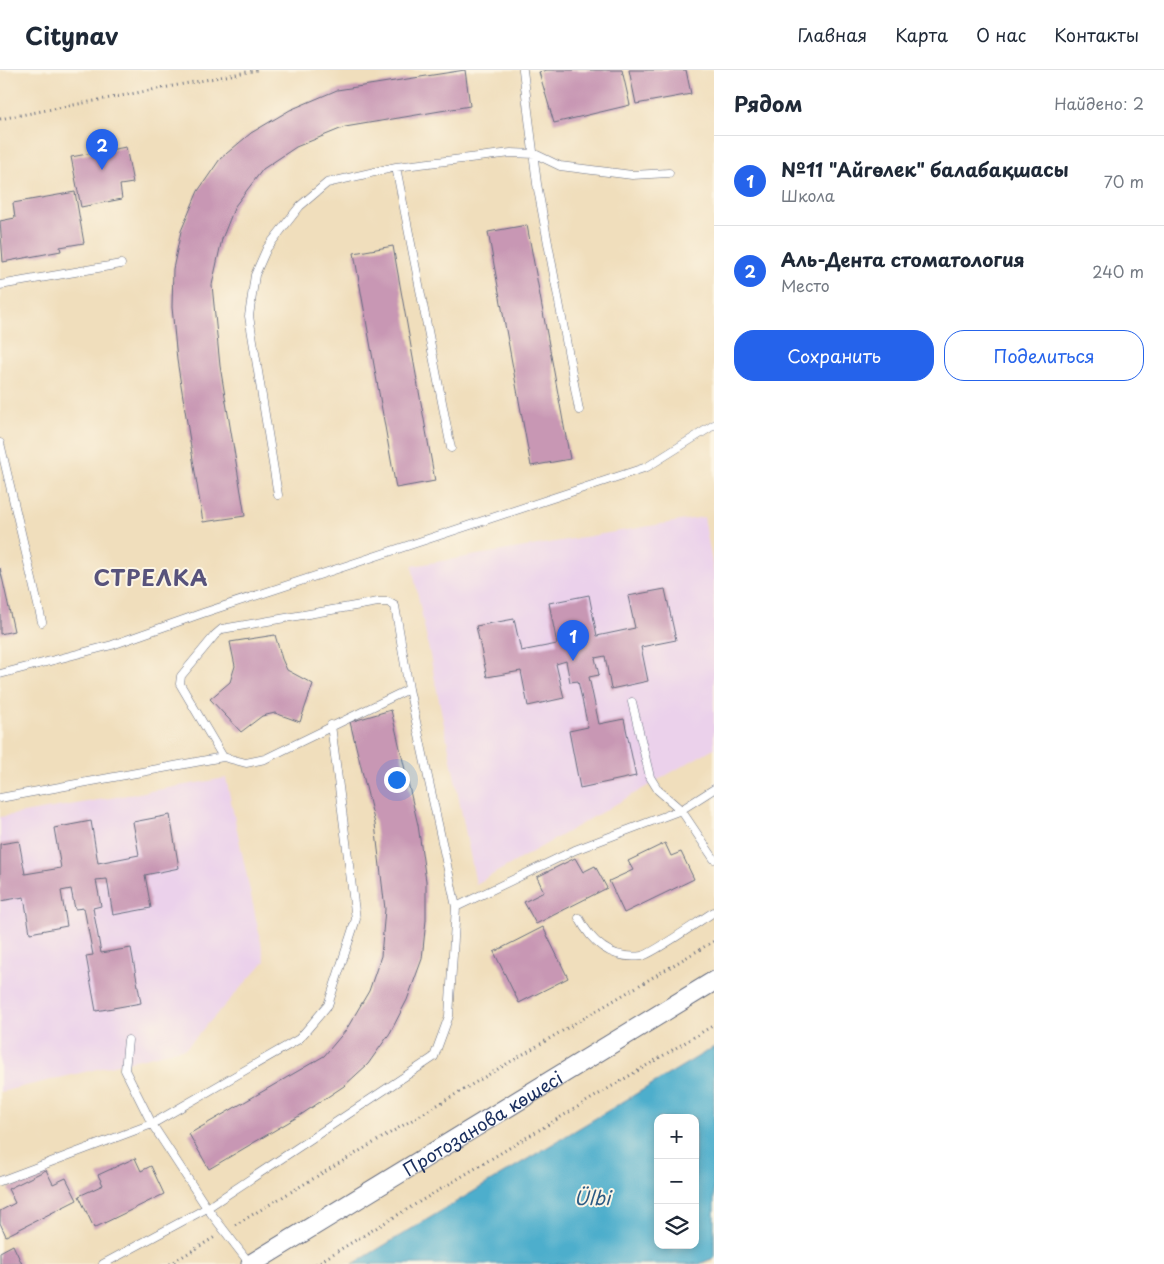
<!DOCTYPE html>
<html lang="ru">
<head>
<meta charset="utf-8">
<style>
	body { margin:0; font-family:"Playpen Sans",sans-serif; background:#f2f2f3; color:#1f2937 }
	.controls { position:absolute; right:15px; bottom:15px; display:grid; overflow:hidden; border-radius:10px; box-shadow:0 2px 8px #0003 }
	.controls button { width:45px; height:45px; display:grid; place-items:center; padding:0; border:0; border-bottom:1px solid #e0e1e3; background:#fff; color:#1f2937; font:25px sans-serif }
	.you { position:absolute; left:396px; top:709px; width:18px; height:18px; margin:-12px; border:4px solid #fff; border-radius:50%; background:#1a73e8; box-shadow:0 0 0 8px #1a73e833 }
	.badge { display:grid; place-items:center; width:32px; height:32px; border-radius:50%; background:#2563eb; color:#fff; font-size:16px; font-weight:700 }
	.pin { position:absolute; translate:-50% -41px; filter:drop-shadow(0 1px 2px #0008) }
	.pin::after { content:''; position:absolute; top:26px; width:18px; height:15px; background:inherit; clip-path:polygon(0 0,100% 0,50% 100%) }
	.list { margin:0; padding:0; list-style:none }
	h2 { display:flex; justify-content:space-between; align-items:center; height:65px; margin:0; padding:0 20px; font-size:21px }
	h2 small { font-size:16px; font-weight:400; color:#747a83 }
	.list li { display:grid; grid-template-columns:32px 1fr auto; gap:15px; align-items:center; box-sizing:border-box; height:90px; padding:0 20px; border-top:1px solid #e0e1e3 }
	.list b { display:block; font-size:19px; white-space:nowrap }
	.list p { margin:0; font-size:16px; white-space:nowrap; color:#747a83 }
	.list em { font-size:16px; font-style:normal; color:#747a83 }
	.actions { display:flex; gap:10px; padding:15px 20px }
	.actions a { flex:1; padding:11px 0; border:1px solid #2563eb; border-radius:20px; text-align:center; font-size:18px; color:#2563eb }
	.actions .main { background:#2563eb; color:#fff }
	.icon { flex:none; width:28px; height:28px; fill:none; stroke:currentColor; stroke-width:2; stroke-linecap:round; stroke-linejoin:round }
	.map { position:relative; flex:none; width:714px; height:1194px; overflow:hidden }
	header { display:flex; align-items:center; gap:30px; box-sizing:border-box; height:70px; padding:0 25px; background:#fff; border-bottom:1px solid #e0e1e3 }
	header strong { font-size:24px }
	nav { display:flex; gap:28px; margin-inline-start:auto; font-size:18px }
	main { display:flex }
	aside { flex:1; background:#fff }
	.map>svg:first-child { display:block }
</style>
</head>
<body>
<header>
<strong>Citynav</strong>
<nav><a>Главная</a><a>Карта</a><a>О нас</a><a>Контакты</a></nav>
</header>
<main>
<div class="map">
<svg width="714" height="1194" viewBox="0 0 714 1194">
	<rect width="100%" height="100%" fill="#fcf5e5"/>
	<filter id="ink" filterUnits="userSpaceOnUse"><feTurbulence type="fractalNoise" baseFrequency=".02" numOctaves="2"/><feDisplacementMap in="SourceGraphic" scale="10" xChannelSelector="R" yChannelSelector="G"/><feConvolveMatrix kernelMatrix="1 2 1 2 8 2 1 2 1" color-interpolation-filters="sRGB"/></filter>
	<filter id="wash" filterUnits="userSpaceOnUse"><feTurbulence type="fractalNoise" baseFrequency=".0096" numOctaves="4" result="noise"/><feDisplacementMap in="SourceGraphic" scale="20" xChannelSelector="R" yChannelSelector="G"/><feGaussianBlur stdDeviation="1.12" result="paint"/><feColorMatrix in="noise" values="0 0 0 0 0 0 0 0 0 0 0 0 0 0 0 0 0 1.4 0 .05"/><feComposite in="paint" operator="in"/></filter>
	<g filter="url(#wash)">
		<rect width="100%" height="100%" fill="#f0debc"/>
		<!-- built -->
		<path fill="#ebd1eb" d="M704,447L714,504V678L476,814L412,496Z
			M226,708L265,891L186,978L0,1022V747Z"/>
		<!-- water -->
		<path fill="#4daecc" stroke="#346e95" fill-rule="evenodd" d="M714,977V1188L699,1194H353ZM658,1048H695V1175H658Z"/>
		<g id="blocks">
			<!-- building -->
			<path fill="#c897b4" d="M465,0L470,36L345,57L296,77L263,99L235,136L222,169L212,215L220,296L245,446L203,452L177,290L172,237L173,199L181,161L198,121L220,89L251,63L290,40L337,20Z
				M547,0H622L630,35L554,53L539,2Z
				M629,0H686L691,24L636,34Z
				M126,77L133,113L120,115L122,129L81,137L71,87Z
				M75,122L84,173L60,177L61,181L3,192L0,151L15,148L13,133Z
				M527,155L570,389L531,396L488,162Z
				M393,176L435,411L396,418L354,183Z
				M0,498L14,561L0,564Z
				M665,519L676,570L641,577L648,611L611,619L605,586L595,588L599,605L589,607L599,654L624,649L636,706L580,718L569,661L588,657L578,611L570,612L566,591L556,594L564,628L528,636L521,601L487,607L476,556L514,549L521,581L557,574L549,533L589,525L597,566L635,558L628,526Z
				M275,565L282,589L287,600L313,614L300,652L275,643L262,646L241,662L210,629L230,612L235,596L230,572Z
				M391,640L418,755L426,811V850L422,889L407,930L390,963L368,994L344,1016L299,1046L209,1099L189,1064L324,986L346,960L369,921L381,886L385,839L375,754L350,652Z
				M170,745L179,798L145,805L151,838L113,845L107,809L96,810L101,836L93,838L101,883L131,878L141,933L96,941L86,886L93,885L84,838L75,839L71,819L61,821L67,856L30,863L24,827L0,831V774L19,771L25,804L61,798L54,758L91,751L98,793L139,785L133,752Z
				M665,773L671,786L681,782L694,809L624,843L609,811L633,800L628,791Z
				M575,788L583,802L595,796L607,818L536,854L524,832L544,822L537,807Z
				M543,857L568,908L519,933L494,882Z
				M135,1088L141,1101L151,1096L164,1124L94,1158L79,1126L103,1115L98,1105Z
				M46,1100L53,1114L66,1108L77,1130L6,1166L0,1153V1141L15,1133L8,1119Z
				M13,1175L22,1194H0V1182Z"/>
		</g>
	</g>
	<g filter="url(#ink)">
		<use href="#blocks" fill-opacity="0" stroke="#666c7f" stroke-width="1"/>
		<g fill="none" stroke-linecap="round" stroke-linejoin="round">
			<!-- service casing -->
			<g stroke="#666c7f" stroke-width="9">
				<path id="service" d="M523,0L537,114L579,340
					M396,97L451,378
					M0,215L121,194
					M0,373L42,552
					M278,425L249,246L255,205L267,178L300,136L327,113L396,97L511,83L535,84L560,96L632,105L669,103
					M0,604L112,575L203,543L647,397L714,355
					M632,632L650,707L658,720L681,740L714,789
					M0,728L223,687
					M456,837L575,780L681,740L714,719
					M579,848C592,873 612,890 642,886C651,885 702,849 714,842
					M0,1111L152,1054L125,1000L128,970
					M103,1194L207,1138L434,987L449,946L456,837L409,619L395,536L388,532H378L222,559L215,565L181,606L180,614L223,687L246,693L265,689L409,619
					M250,1194L207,1138L152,1054L299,969L328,935L356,849L331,655"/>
			</g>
			<!-- tertiary casing -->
			<g stroke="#666c7f" stroke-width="21">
				<g id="tertiary">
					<path id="s1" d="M251,1194L714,911"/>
				</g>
			</g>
			<!-- path -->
			<path stroke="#666c7f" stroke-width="3" stroke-dasharray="1 4" stroke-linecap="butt" d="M0,49L257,0
				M235,1155L714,871
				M170,1194L215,1167
				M316,1194L714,955"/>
			<!-- service -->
			<use href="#service" stroke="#fff" stroke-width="8"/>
			<!-- tertiary -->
			<use href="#tertiary" stroke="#fff" stroke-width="19"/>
		</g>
	</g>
	<g text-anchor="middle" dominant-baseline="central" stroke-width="4" stroke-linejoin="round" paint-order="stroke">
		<!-- street labels -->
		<g font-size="18" fill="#1b2f5e" stroke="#fcf5e5">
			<text stroke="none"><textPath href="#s1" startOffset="271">Протозанова көшесі</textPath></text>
		</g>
		<!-- water labels -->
		<g font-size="19" font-style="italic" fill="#2c5b84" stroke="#fcf5e5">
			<text x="592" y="1127">Ülbi</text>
		</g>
		<!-- district labels -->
		<g font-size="22" font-weight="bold" letter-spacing="1" fill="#58537c" stroke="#fcf5e5">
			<text x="151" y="506">СТРЕЛКА</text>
		</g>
	</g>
</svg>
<div class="controls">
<button>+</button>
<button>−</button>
<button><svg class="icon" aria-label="layers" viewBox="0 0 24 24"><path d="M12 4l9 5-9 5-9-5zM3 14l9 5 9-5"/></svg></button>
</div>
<div class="you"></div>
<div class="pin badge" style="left:573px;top:591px">1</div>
<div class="pin badge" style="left:102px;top:100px">2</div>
</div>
<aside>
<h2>Рядом<small>Найдено: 2</small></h2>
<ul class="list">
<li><span class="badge">1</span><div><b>№11 &quot;Айгөлек&quot; балабақшасы</b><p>Школа</p></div><em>70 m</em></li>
<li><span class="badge">2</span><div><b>Аль-Дента стоматология</b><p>Место</p></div><em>240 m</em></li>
</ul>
<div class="actions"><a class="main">Сохранить</a><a>Поделиться</a></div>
</aside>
</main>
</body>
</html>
